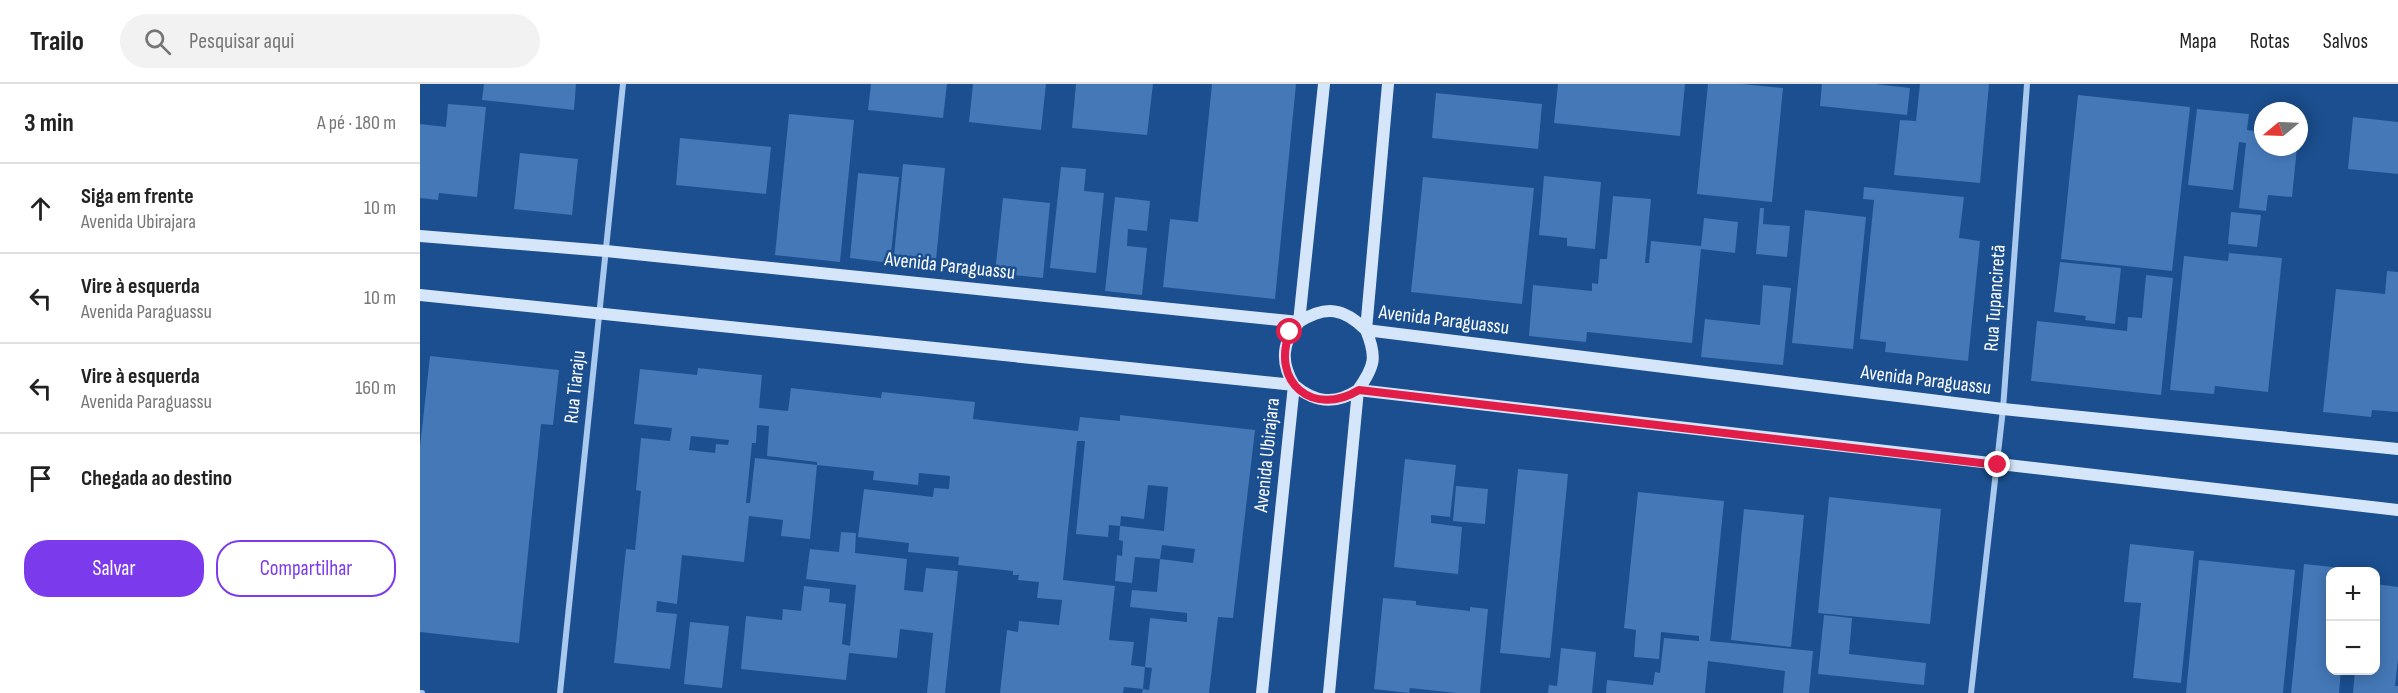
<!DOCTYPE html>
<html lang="pt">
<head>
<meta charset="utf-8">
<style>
	body { margin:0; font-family:"Sofia Sans Condensed",sans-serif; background:#f2f2f2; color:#222 }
	.controls { position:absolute; right:18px; bottom:18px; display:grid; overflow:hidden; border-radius:12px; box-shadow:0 3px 15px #0003 }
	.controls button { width:54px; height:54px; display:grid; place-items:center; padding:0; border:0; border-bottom:2px solid #e0e0e0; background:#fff; color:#222; font:30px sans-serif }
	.compass { position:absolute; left:1834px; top:18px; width:54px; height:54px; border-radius:50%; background:#fff; box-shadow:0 3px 15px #0003; rotate:251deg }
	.stop { position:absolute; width:18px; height:18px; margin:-14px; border:4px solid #e11d48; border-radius:50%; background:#fff }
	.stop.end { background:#e11d48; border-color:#fff; box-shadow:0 2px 6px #0008 }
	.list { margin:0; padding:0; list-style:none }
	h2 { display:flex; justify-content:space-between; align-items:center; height:78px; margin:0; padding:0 24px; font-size:26px }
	h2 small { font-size:20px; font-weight:400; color:#767676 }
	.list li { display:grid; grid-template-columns:39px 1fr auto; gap:18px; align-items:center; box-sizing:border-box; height:90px; padding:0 24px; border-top:2px solid #e0e0e0 }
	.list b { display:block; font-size:22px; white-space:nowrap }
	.list p { margin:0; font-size:20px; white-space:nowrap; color:#767676 }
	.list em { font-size:20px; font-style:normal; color:#767676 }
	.actions { display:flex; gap:12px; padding:18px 24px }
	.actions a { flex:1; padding:14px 0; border:2px solid #7c3aed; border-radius:24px; text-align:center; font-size:21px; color:#7c3aed }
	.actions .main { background:#7c3aed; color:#fff }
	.icon { flex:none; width:33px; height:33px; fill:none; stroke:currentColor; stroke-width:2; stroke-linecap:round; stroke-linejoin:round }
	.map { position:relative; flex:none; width:1978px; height:609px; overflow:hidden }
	header { display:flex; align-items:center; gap:36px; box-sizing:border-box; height:84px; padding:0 30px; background:#fff; border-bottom:2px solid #e0e0e0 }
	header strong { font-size:28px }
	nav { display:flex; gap:33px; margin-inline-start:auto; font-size:21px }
	.search { width:420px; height:54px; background:#f2f2f2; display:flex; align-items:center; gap:15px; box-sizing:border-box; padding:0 21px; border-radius:33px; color:#767676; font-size:22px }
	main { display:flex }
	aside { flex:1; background:#fff }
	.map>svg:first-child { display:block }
</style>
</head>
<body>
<header>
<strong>Trailo</strong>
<div class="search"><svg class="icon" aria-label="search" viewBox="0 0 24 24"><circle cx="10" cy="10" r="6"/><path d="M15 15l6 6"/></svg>Pesquisar aqui</div>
<nav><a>Mapa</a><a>Rotas</a><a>Salvos</a></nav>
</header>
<main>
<aside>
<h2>3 min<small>A pé · 180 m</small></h2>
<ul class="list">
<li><svg class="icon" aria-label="ahead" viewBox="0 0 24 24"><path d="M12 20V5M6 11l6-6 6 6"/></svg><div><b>Siga em frente</b><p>Avenida Ubirajara</p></div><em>10 m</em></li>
<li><svg class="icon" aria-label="left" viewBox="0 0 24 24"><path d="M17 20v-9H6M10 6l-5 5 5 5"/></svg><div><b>Vire à esquerda</b><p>Avenida Paraguassu</p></div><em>10 m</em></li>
<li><svg class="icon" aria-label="left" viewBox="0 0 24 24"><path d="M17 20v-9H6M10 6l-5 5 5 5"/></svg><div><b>Vire à esquerda</b><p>Avenida Paraguassu</p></div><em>160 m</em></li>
<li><svg class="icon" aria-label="arrive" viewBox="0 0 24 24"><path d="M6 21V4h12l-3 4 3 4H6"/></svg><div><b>Chegada ao destino</b></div></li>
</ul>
<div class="actions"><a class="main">Salvar</a><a>Compartilhar</a></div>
</aside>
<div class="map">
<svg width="1978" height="609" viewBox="0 0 1978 609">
	<rect width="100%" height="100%" fill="#1b4f8f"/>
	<!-- building -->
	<path fill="#4478b7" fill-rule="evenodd" d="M64,0H156L154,26L62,16Z
		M451,0H527L523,34L448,26Z
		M553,0H626L621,46L549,38Z
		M656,0H733L727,51L652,44Z
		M792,0H876L855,215L743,203L750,135L778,138Z
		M1138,0H1265L1260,52L1134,39Z
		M1288,0H1322L1363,4L1352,118L1277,110Z
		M1402,0H1455L1490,4L1487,31L1400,22Z
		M1500,0H1569L1560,99L1474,91L1480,36L1496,37Z
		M1016,9L1122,20L1118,65L1012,54Z
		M1658,11L1770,23L1752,187L1641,175Z
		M28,20L66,23L57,113L19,109L18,116L0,114V40L26,43Z
		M1777,25L1829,30L1827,46L1843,48V63H1877L1872,113L1848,111L1846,127L1819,124L1826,59L1819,58L1813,106L1768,101Z
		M369,30L434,36L420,178L355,171Z
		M1933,33L1978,38V90L1928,85Z
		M260,54L351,63L346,110L256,101Z
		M100,69L158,75L152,131L94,125Z
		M483,80L525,84L515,186L473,182Z
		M641,83L666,85L664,107L684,109L676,189L630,184Z
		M438,89L479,93L470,179L430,174Z
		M1124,92L1181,98L1175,165L1147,162V154L1119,151Z
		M1003,93L1114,104L1102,220L991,208Z
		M1444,103L1544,113L1539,154L1560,157L1548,277L1465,268L1466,258L1440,255L1454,116L1443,115Z
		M1193,112L1231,115L1225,179H1229L1231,157L1281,162L1284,134L1318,138L1315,169L1281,165L1272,259L1167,248L1166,258L1109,252L1113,201L1172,207V199L1178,200L1180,175H1187Z
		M695,113L730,117L727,147L708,145L707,162L727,164L722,211L685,207Z
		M583,114L630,119L623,194L575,189Z
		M1340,124H1344L1343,140L1370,142L1367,173L1336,170Z
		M1385,126L1446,133L1433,265L1372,259Z
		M1811,128L1841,131L1837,163L1808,160Z
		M1809,169L1862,174L1848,308L1795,302L1794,310L1750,306L1764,172L1808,177Z
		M1640,178L1701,184L1695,240L1665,236L1666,232L1634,228Z
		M1967,187L1978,188V328L1952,326L1951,333L1903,328L1916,205L1965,210Z
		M1726,191L1753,194L1741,311L1611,297L1617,237L1707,247L1708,233L1722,234Z
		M1343,201L1371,204L1363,281L1281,273L1285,235L1340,241Z
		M10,272L139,286L133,341L121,340L99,559L0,548V363Z
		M278,284L342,291L339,324L368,327L371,304L461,314L462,308L555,318L553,335L658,347L660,333L700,337V331L835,346L813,534L798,533L789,609H722L723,605L729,606L732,584L725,583L730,534L767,538V529L710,523L712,506L737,508L740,475L773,479L775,465L742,461L740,475L715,473L712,499L695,497L697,471L702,472L703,457L699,456L700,442L744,447L748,403L728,401L724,435L701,432L700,442L689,441L688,453L656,450L665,357H657L643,496L695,502L689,556L714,558L711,581L725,583L723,605L704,603L703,609H580L587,546L598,548L599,537L639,541L642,516L617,514L619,498L598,496L599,491H593V487L538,481L539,473L488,468L489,459L438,453L444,405L513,413L514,404L529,405L530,392L499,389L498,401L453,396L454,387L397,381V378L347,372L349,342L337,341L336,359H332L326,419H330L335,374L397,381L390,455L361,452L363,436L329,432L324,478L262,471L257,520L237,517L236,528L257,530L250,585L194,579L206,465L215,466L221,407L216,406L221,354L250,357L252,344L214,340L220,285L277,291ZM271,352L309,356L308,361L296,360L295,369L269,366Z
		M985,375L1036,381L1030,433L1011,431V439L1042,443L1038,490L974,483Z
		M1098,385L1148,390L1130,574L1080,569Z
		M1036,402L1068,405L1065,440L1033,437Z
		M1218,408L1304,417L1290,557L1393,567L1389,609H1363L1365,587L1288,577L1285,609H1186L1187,596L1233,601L1235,588L1240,589L1244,554L1279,557V552L1241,548L1239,575L1214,573L1216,546L1204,544Z
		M1409,413L1521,425L1510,540L1398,529Z
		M1324,425L1384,431L1371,563L1311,556Z
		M421,448L436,449L435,469L487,475L484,506L503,508L506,484L538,487L525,609H507L513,549L480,545L477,574L429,569L426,596L321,585L326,532L362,536L363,525L381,527L384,502L410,505L409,518L426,520L422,560L430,562L436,501L386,495L390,465L419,468Z
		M1710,460L1774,467L1761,599L1713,594L1721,519L1704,518Z
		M1779,476L1875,486L1863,609H1766Z
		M1884,480L1931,485V488H1910V586H1921L1919,609H1871Z
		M1956,500L1978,503V575L1975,602H1978V609H1933L1935,586H1956Z
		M963,514L996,517V521L1050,527V523L1068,525L1060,609H1036L990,604L989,609L954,605Z
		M1404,531L1432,534L1429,570L1506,579L1504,601L1398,590Z
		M270,538L309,542L302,604L264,600Z
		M1141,564L1176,568L1172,609H1128L1129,601L1137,602Z"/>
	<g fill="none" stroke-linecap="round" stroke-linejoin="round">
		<!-- street -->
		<path stroke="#a9c9ee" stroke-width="6" d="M0,609H2
			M140,609L203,0
			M1551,609L1583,325L1607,0"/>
		<!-- secondary -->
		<path stroke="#d6e6fa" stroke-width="12" d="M0,152L186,167L879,238C906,221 924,224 946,246L1583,325L1978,365
			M0,211L874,301C895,319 915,321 938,306L1978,426
			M842,609L874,301C860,278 862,258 879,238L904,0
			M909,609L938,306C955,282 957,273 946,246L968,0"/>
	</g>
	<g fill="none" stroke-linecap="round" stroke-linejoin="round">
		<!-- route -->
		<path stroke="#e11d48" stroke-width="8" d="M870,248C850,298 893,334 939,306L1578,381"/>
	</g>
	<g text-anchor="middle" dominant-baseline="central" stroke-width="5" stroke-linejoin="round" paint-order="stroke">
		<!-- street labels -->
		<g font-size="20" fill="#fff" stroke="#1b4f8f">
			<text transform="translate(530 182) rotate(6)">Avenida Paraguassu</text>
			<text transform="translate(1575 214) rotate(-86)">Rua Tupanciretã</text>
			<text transform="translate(1024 236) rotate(7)">Avenida Paraguassu</text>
			<text transform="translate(1506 296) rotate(7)">Avenida Paraguassu</text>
			<text transform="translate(155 303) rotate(-84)">Rua Tiaraju</text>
			<text transform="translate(847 371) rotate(-84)">Avenida Ubirajara</text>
		</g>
	</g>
</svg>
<div class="controls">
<button>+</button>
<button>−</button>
</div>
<svg class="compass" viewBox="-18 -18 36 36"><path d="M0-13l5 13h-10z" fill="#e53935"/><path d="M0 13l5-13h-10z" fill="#767676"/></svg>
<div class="stop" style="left:870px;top:248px"></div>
<div class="stop end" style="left:1578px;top:381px"></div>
</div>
</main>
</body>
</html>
